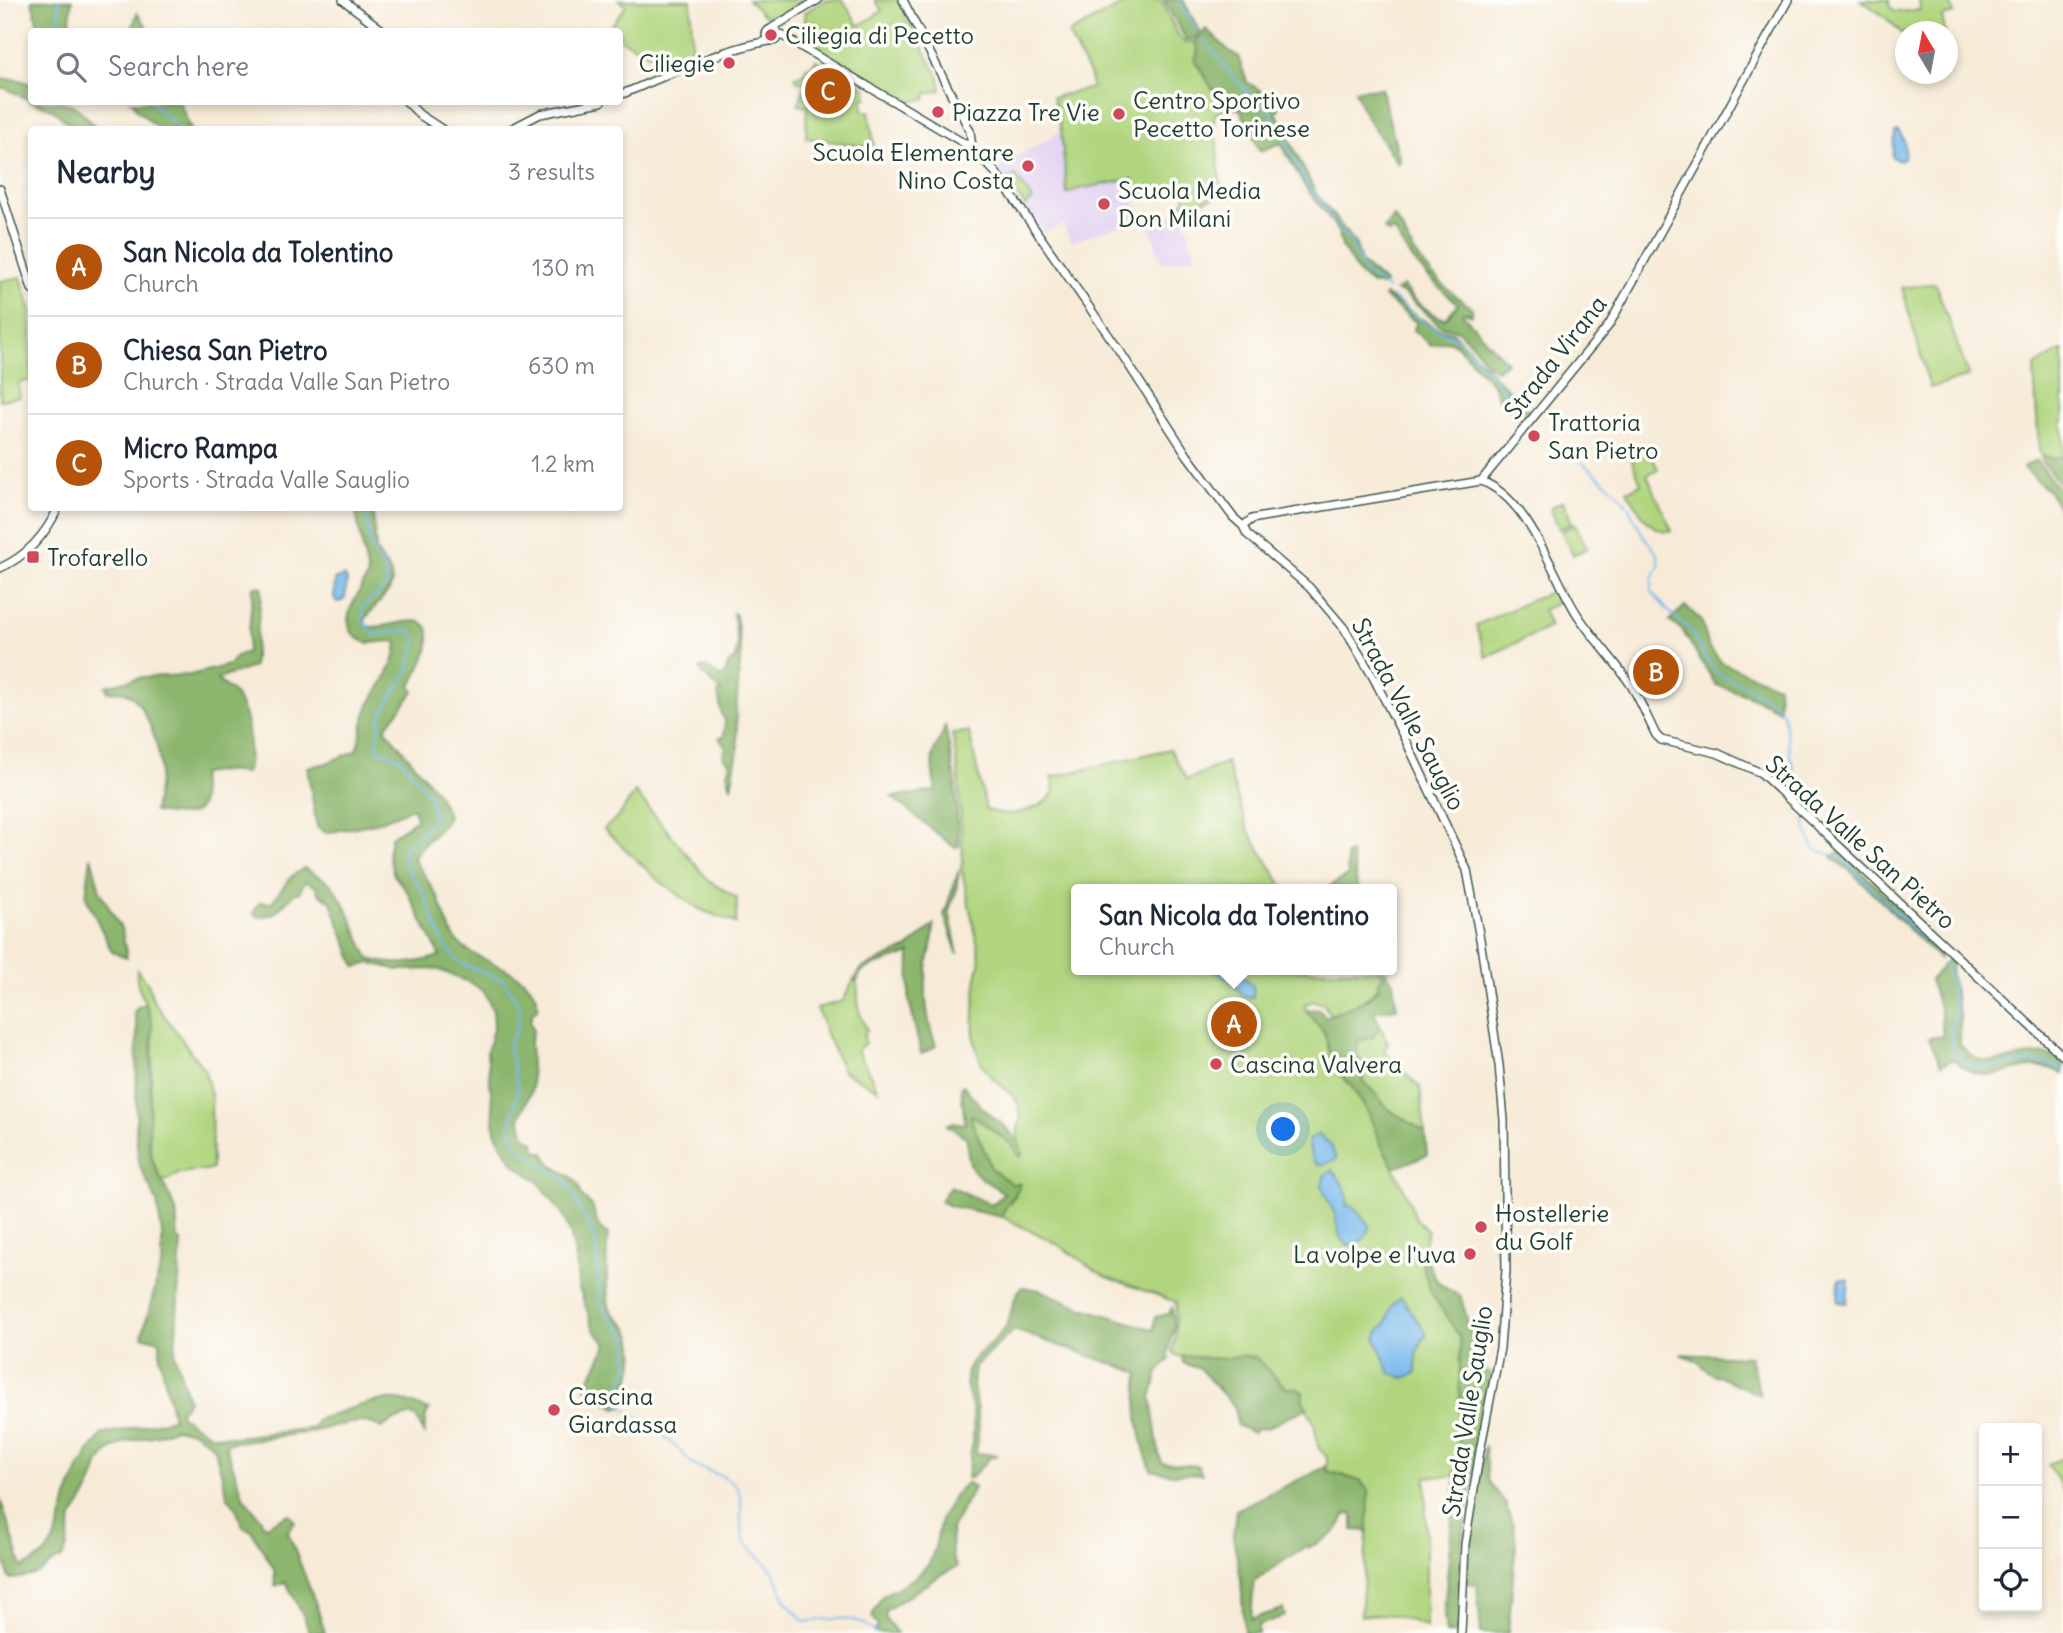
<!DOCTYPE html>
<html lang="en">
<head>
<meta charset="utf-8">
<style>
	body { margin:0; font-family:Delius,sans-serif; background:#f2f2f3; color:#1f2937 }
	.controls { position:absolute; right:21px; bottom:21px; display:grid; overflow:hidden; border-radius:7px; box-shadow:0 4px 10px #0003 }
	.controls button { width:63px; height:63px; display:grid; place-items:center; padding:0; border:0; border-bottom:2px solid #e0e1e3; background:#fff; color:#1f2937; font:35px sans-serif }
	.compass { position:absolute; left:1895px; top:21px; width:63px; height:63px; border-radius:50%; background:#fff; box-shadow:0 4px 10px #0003; rotate:350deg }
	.you { position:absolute; left:1284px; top:1130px; width:24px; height:24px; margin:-18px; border:5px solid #fff; border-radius:50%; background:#1a73e8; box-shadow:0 0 0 10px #1a73e833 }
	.badge { display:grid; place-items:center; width:46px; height:46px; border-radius:50%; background:#b45309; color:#fff; font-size:23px; font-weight:700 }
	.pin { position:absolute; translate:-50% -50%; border:4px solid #fff; box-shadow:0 2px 7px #0006 }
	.popup { position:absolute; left:1071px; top:884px; width:326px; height:91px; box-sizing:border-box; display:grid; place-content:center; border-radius:7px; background:#fff; filter:drop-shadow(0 2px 5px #0005); font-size:23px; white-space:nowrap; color:#747a83 }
	.popup b { font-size:26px; color:#1f2937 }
	.popup::after { content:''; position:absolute; left:50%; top:100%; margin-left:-14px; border:14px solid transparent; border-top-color:#fff }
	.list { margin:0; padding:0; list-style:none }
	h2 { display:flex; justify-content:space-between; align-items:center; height:91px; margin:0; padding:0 28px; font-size:30px }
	h2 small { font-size:23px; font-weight:400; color:#747a83 }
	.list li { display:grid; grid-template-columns:46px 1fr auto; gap:21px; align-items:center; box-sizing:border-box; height:98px; padding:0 28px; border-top:2px solid #e0e1e3 }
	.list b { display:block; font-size:26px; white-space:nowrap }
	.list p { margin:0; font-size:23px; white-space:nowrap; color:#747a83 }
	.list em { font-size:23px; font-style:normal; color:#747a83 }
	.icon { flex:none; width:38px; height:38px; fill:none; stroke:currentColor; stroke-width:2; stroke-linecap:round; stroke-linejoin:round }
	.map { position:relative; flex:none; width:2063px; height:1633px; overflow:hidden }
	.search { position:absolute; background:#fff; box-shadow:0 4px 10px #0003; left:28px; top:28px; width:595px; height:77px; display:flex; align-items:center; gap:18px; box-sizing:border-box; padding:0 24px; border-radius:7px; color:#747a83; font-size:26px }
	.panel { position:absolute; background:#fff; box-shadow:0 4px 10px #0003; left:28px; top:126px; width:595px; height:385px; border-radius:7px }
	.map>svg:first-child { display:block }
</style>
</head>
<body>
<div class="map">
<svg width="2063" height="1633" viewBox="0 0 2063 1633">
	<rect width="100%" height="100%" fill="#fdfcf7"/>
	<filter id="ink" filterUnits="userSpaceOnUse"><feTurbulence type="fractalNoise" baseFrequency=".0143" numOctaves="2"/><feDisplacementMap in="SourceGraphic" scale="14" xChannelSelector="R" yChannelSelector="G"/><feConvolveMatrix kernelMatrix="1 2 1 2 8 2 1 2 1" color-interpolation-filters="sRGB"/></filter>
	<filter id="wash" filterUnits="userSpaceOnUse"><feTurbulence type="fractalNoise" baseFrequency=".00686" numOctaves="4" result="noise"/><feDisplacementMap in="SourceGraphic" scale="28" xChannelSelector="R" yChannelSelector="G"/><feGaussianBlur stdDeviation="1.57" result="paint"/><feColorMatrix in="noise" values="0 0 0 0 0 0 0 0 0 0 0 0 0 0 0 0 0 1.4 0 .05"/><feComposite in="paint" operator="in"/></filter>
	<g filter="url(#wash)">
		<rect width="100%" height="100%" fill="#f7ebd8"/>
		<!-- built -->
		<path fill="#e4d3f2" d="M1061,131L1067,193L1078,189L1133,179L1139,219L1071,242L1063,224L1043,233L998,168Z
			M1182,211L1196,256L1161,263L1149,222Z"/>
		<!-- green -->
		<path fill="#b0d57e" stroke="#688959" stroke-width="2" d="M619,0H691L692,57L678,63L647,53L620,39V32L607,31L626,6Z
			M748,0H804L802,5L783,15L765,17Z
			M825,0H843L859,26L882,11L875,0H898L939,78L941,90L926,94V99L905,102L794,37L808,35V31L814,30L813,22L806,23L804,13Z
			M1131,0H1161L1177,33L1185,43L1195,42L1198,50L1195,61L1225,108L1214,115L1221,188L1217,197L1180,206L1186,198L1184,187L1135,192L1133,179L1078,189L1067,194L1061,131L1053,97L1092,88L1090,76L1068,34Z
			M1861,0H1889L1890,8L1895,12L1920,10L1919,0H1949L1954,14L1942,17L1945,31L1906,32L1905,36L1885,17Z
			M816,60L866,88L867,98L863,99V111H869L874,145L864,146L806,138L807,107L798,105L807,83L797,81L795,77L802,75L807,67L811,68Z
			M1015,175L1033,200L1025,206L1007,180Z
			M21,277L31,312V380L18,383L20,397L0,400V281Z
			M1935,283L1969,376L1930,388L1902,288Z
			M2063,350V456L2053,459L2041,456L2039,450L2034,370L2036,365Z
			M1648,449L1658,469L1647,475L1672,531C1648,533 1639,509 1627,491L1641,484L1631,458L1643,455Z
			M1563,501L1572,523L1559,529L1550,508Z
			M1575,524L1587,548L1573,555L1561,531Z
			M1559,588L1564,600L1543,610L1550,627L1486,657L1476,625Z
			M969,732L986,810C994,811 1001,814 1008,814C1020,814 1048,805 1053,793C1055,788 1053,782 1052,777L1170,749L1187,780L1226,762L1248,830L1284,889H1076V970H1379L1384,976C1373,1000 1354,1006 1330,1015L1324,1004L1315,1001L1304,1004L1306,1010L1324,1032L1335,1071L1350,1084L1369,1114L1380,1142L1400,1180L1417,1220L1428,1231C1415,1265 1428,1288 1447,1316C1451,1323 1459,1332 1460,1340C1464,1384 1460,1432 1454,1476L1426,1477V1627C1400,1616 1389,1611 1361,1616L1368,1522L1346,1476L1327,1471V1457L1319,1449L1314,1423L1303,1401V1392L1295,1388H1286L1255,1358L1242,1356L1222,1359L1177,1356L1172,1351L1175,1339L1176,1302L1104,1276L1054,1242L1002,1217L1003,1209L1016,1196L1012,1184L990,1168C987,1149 974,1135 971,1116L974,1115L1012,1144L1020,1147C1013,1130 1023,1125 1020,1110C1016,1093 999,1086 988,1073C965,1043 976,1004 977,971L980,965L979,951L961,867L963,861L958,770L952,733Z
			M635,792L709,881L737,898L736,923L699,909L658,880L604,829L619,816Z
			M137,970L148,983L153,1000L205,1071L211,1096L212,1169L180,1173L163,1182C159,1174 154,1166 152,1157C142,1113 158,1066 151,1022C149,1004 134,988 137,970Z
			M854,980L857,982L859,1011L867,1030L864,1034L865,1043L857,1050L878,1090L843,1071L827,1036L817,1008L843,1001Z
			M1380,1026L1388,1043L1384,1052L1420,1087L1425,1132L1388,1109L1363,1080L1364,1064L1356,1055L1358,1041L1373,1037Z
			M2063,1458V1489L2048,1464Z"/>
		<!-- forest -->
		<path fill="#8cb66d" stroke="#567a50" stroke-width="2" d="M32,0H72L69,31H39Z
			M1164,0H1183L1200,32L1194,39L1186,40Z
			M137,13L150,31H123L133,27Z
			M1206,29C1218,38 1224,50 1238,56L1247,82L1271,97L1279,109L1276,112L1315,192L1356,245L1361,263L1385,283L1383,286L1372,284L1358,273L1342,247L1339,234L1333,223L1304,185L1281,143L1260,151L1240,109L1225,108L1195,61L1198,50L1195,42Z
			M0,78L20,80L31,84L32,101C20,97 11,89 0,87Z
			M1381,88L1400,161L1398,164L1364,113L1355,90Z
			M32,102C70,101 72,99 97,129H75L52,109Z
			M129,102H179L191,129H159L137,110L133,102Z
			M1394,217C1402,226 1405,235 1410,245C1425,270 1449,292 1472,308V315L1464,312L1462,314C1478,330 1490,346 1507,362L1497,370L1487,364L1471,343L1458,331L1441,326L1403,293L1396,291L1403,286C1413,300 1429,314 1445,319L1458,304C1432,281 1410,262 1394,230L1389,233L1384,229Z
			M1386,295L1419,318L1439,329L1453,333L1529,411L1531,416L1525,422L1499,401L1494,386L1455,343L1446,341L1431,345L1413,330L1417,323L1384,297Z
			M2041,456L2053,459L2063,456V484H2060L2042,462Z
			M2036,460L2063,495V514L2050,493L2023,467Z
			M355,508H373L376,551L390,572L392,582L390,589L365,619L366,626C382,633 433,603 429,640C428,658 417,671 411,687L414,692L386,727L387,731L436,791L448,815C442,834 420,841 414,859C421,871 430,883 437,896C445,912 448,935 463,947C488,967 536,970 538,1008L533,1012L530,1021L533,1030L530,1042L532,1089L520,1117L525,1137L534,1142L536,1150L544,1153C551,1171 567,1170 577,1183C580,1187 580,1194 583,1198C586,1201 590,1202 592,1206C598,1218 592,1224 608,1234C606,1252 606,1289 609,1306C612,1316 621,1319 627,1326C639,1343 636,1380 620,1393L624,1404L617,1408L594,1396L585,1387C592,1372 603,1359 606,1343L594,1330L578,1285L576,1258L570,1232L562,1213L537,1180L516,1166L502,1146L495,1131L487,1052L494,1025L493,1011L485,993L473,984L437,969L398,970L371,963L356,967L330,900L320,895L315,886L305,881L299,893H295L274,914L259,917L253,913L260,902L271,903L292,876L304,868L330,883L344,903L369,959C395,966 415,964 440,956L407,891L394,875L388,855L391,837L417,819L413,808L375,823L326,833L317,827L307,767L324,764L356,751C362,737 362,721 368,707C377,689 400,662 396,641L367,643L357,638L350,630L348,618L351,607L368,575Z
			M253,586L262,587L253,667L217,679C222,685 229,688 234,694C251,717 251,745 247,771L244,773L225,771L201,774C199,784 203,794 201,803C198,822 167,813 154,812C156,796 161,778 160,763C158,744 144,698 124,692C120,690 113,692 108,692L106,686L143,677L190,675L229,665L236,656L247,652Z
			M1685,606L1701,620L1709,647L1722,663L1778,686L1779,710L1747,695L1716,685L1682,630L1669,621Z
			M733,613L736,615L741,652L736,710L738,750L731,787L727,772L729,770L730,763L723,757L726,747L719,738L724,736L725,719L722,716L718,693L721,691L703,674L700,668L705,667L721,677L724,676L729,663L735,659L738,644Z
			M945,725L955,780L959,846L954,847L892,797L936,791C934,780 930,762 934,751C938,742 943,736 945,725Z
			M1840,851L1938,946L1944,954L1939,959L1853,873L1832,857Z
			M1351,853L1358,889H1326L1348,875L1346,854Z
			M91,856L100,891L122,930L127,958L112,952L86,897Z
			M959,870L956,892L949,910L958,955L944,915Z
			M934,925C934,940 929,954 927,969C924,994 927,1022 936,1046L921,1054L909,1000L910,953C902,957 865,967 862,971C859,974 859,978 857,982L854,980L862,968L908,948Z
			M1950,958L1953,960L1950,974L1960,1018V1045C1964,1048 1968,1054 1972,1056C1998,1073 2038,1041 2063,1062V1074C2022,1049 1993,1099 1954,1059L1941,1065L1929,1038L1943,1036L1940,1009L1930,980Z
			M1379,970H1385L1393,982L1397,1008L1374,1011L1380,1026L1373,1037L1358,1041L1357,1055L1364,1064L1363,1080L1388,1109L1425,1132L1427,1155L1394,1168L1380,1142L1369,1114L1350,1084L1335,1071L1324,1032L1306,1010L1319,1009L1326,1017L1365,1001L1378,989V982L1384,977Z
			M146,1004L152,1023L149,1140L152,1160L176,1210L178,1241H181L175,1354L188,1400L184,1408L180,1409L181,1416L210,1435L235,1437L313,1428L318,1419C343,1413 371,1397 398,1400C410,1401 419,1407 429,1410L426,1415L424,1435L417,1418L412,1415L393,1421L381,1428C360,1414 328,1430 305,1433C280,1436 254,1440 228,1443L226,1446L244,1498L261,1519L262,1524L266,1526L289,1514L295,1522L288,1532L317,1607L325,1633H309L305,1619L286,1582L275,1586L274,1569L251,1530L244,1528C238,1518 237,1504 228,1498L215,1450L209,1442L194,1432L175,1428L158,1435L125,1442L110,1450L99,1463L88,1493L72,1518L66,1551L61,1559C53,1561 51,1564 45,1569C35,1577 22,1578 10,1579C0,1550 0,1528 0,1498L22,1567C56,1556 59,1528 67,1498C74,1476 87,1453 101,1435L173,1419L160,1357V1341L142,1336L162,1262V1234L157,1202L139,1164L136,1135L137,1029L134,1012L139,1006Z
			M963,1085C969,1092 975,1101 982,1107C999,1124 1017,1130 1022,1155L1019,1157L1011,1144L974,1116H971C974,1135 987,1149 990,1168L1012,1184H1020C1016,1198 1004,1204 1002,1217L951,1206L940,1201L950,1186L992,1205L1004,1193C976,1174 967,1175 967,1138L947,1125L954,1122L962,1124L965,1123L961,1087Z
			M1421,1260L1428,1262C1436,1282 1439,1287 1460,1295L1470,1328L1477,1365L1491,1374L1462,1542L1458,1633H1446L1444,1613L1459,1437L1460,1337L1431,1293Z
			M1022,1287L1040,1290L1080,1307L1154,1330L1155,1317L1169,1314L1172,1308L1174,1326L1168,1354L1170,1359L1158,1372L1151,1398L1159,1454L1162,1463L1198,1466L1202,1474H1172L1151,1470C1138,1435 1135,1411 1139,1373L1014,1330L975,1366L973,1385L979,1424L976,1453L998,1455L989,1458L971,1478H967C969,1460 976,1430 973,1413C971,1398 961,1381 969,1366C977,1351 997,1342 1006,1326C1013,1314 1011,1298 1022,1287Z
			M1680,1354L1750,1357L1760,1395L1709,1372L1696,1360Z
			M1182,1356L1222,1359L1242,1356L1256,1358L1286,1388H1295L1303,1392V1401L1307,1408L1266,1428L1257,1429L1253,1433L1237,1425L1235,1407L1200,1369L1183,1363Z
			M1485,1445L1488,1480L1505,1503L1513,1525L1516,1543L1508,1633H1481L1477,1584L1466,1583L1471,1530Z
			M1327,1466V1471L1360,1481L1369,1491L1368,1531L1353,1530V1514L1345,1515C1338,1536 1327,1538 1308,1548L1306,1546L1254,1581L1251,1619L1283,1609L1285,1616L1258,1625V1633H1244L1241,1579L1233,1537L1236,1510Z
			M967,1482L974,1488L951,1529L952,1557L957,1567L944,1573L885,1611L886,1619L897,1633H874L878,1626L872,1616L882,1596L914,1578L929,1564L935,1548L941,1519L955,1494Z"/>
		<!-- water -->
		<path fill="#79b9ed" stroke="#4c7b90" stroke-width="2" d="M1898,131C1905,138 1906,148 1904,158L1900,160L1892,157L1895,132Z
			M344,576L347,580L345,598L342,601L337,602L334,598L335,580Z
			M1209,970C1230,970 1241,970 1254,988L1253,998C1239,997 1239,989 1230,981C1224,975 1216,973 1209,970Z
			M1319,1134L1331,1145L1336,1159L1325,1164H1316L1311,1156L1308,1140Z
			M1332,1170C1341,1181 1350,1192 1347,1206L1352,1205L1370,1226C1368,1238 1359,1244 1347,1245L1340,1237L1335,1215L1322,1187L1324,1176Z
			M1839,1279L1849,1280L1847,1303L1838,1302Z
			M1401,1297L1427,1334C1417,1346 1416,1358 1416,1373L1404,1378L1390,1373L1376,1339L1379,1330L1386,1324L1392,1305Z"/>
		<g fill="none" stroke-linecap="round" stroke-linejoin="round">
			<!-- stream -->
			<path stroke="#79b9ed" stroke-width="2" d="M1180,0L1196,30
				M59,32V0
				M1203,38L1234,78L1258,103L1271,112L1304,180L1343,234L1350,239L1364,272L1388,289
				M152,102L180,130
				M1392,297L1427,325L1460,340L1482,366L1493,375L1513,405L1525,415
				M1578,459L1615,490L1627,504L1643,535L1658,555L1659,567L1652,578V592L1668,611L1691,630L1705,657L1719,675L1748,687L1774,703L1783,713L1791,758L1803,807
				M366,508L370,546L385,569L387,586L362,608L364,623L374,634L410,630L417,640L409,669L381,715L377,749L400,758L429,795L434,819L404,849L405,866L423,892L443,942L458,962L503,980L520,1007L517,1028L509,1044L518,1091L510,1124L516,1146L566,1181L596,1241L600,1304L629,1339L627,1352L630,1366L615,1396L619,1406L654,1426L695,1466L724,1477L737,1487L741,1498V1524L744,1542L774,1572L787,1603L805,1622C830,1619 858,1613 876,1633
				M1804,820L1811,843L1816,850L1840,857L1940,956
				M1946,965L1956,1013L1951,1026V1043L1960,1059L1979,1068L2031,1062L2054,1065L2063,1071"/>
		</g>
	</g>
	<g filter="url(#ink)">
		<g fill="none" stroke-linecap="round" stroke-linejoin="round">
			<!-- minor casing -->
			<g stroke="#3f574d" stroke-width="10">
				<path id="minor" d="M343,0L385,32
					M903,0L970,131L972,148
					M772,28L818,0
					M766 35a6 6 0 1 1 12 0a6 6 0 1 1-12 0Z
					M778,33L972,148L996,173L1121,353L1187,455L1233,517L1243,526L1247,534L1309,587L1344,628L1373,677L1407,743L1467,870L1480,939L1499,1065L1504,1120L1506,1270L1500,1348L1480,1451L1465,1544L1461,1633
					M620,95C669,75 717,50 769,41
					M407,102L420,115L443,130
					M509,130L540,114L601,102
					M0,189L32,289
					M1481,481C1529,498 1552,575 1577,614C1593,639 1616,661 1632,687C1641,702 1648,719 1656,735L1661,740L1717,753L1761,773L2063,1056
					M1243,526L1252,519L1262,517L1481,481L1609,325L1788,0
					M0,568C27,556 46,534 58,508"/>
			</g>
			<!-- minor -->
			<use href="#minor" stroke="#fff" stroke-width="7"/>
		</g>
	</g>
	<!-- markers -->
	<g fill="#d1495b" stroke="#fdfcf7" stroke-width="2.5">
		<circle cx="771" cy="35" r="7"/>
		<circle cx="729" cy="63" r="7"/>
		<circle cx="938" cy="112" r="7"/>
		<circle cx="1119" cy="114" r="7"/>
		<circle cx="1028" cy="166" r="7"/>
		<circle cx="1104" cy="204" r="7"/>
		<circle cx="1534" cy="436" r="7"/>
		<rect x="26" y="550" width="14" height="14" rx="3.5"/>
		<circle cx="1216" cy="1064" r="7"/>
		<circle cx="1481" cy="1227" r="7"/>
		<circle cx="1470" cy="1254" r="7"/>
		<circle cx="554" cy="1410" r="7"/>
	</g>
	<g text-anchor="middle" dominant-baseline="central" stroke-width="7" stroke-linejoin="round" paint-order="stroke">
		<!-- poi labels -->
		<g font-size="24" fill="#1f3d34" stroke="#fdfcf7" text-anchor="start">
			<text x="785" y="35">Ciliegia di Pecetto</text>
			<text x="715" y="63" text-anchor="end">Ciliegie</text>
			<text x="1133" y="100">Centro Sportivo<tspan x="1133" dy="28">Pecetto Torinese</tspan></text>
			<text x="952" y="112">Piazza Tre Vie</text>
			<text x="1014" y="152" text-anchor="end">Scuola Elementare<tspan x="1014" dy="28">Nino Costa</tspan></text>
			<text x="1118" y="190">Scuola Media<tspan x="1118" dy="28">Don Milani</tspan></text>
			<text x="1548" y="422">Trattoria<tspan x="1548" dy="28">San Pietro</tspan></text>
			<text x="47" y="557">Trofarello</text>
			<text x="1230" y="1064">Cascina Valvera</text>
			<text x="1495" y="1213">Hostellerie<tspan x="1495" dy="28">du Golf</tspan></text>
			<text x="1456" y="1254" text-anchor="end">La volpe e l'uva</text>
			<text x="568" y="1396">Cascina<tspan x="568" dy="28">Giardassa</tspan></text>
		</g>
		<!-- street labels -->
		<g font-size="24" fill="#1f3d34" stroke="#fdfcf7">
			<text transform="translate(1555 357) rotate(-52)">Strada Virana</text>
			<text transform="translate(1409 714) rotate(62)">Strada Valle Sauglio</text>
			<text transform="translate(1861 842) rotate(42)">Strada Valle San Pietro</text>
			<text transform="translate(1467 1411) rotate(-81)">Strada Valle Sauglio</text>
		</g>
	</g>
</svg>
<div class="controls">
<button>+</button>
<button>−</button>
<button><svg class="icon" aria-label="locate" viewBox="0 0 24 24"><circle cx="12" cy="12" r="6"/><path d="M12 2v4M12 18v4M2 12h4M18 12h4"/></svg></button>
</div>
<svg class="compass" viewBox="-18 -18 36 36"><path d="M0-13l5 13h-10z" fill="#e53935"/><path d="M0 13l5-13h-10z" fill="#747a83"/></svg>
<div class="you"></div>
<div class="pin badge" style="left:1234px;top:1024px">A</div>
<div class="popup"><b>San Nicola da Tolentino</b>Church</div>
<div class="pin badge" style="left:1656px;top:672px">B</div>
<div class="pin badge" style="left:828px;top:91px">C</div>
<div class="search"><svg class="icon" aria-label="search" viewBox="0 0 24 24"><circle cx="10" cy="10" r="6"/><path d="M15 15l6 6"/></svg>Search here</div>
<section class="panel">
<h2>Nearby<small>3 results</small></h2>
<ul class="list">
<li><span class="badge">A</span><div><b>San Nicola da Tolentino</b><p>Church</p></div><em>130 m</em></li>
<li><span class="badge">B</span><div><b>Chiesa San Pietro</b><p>Church · Strada Valle San Pietro</p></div><em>630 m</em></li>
<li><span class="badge">C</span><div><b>Micro Rampa</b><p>Sports · Strada Valle Sauglio</p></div><em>1.2 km</em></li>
</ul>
</section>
</div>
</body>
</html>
